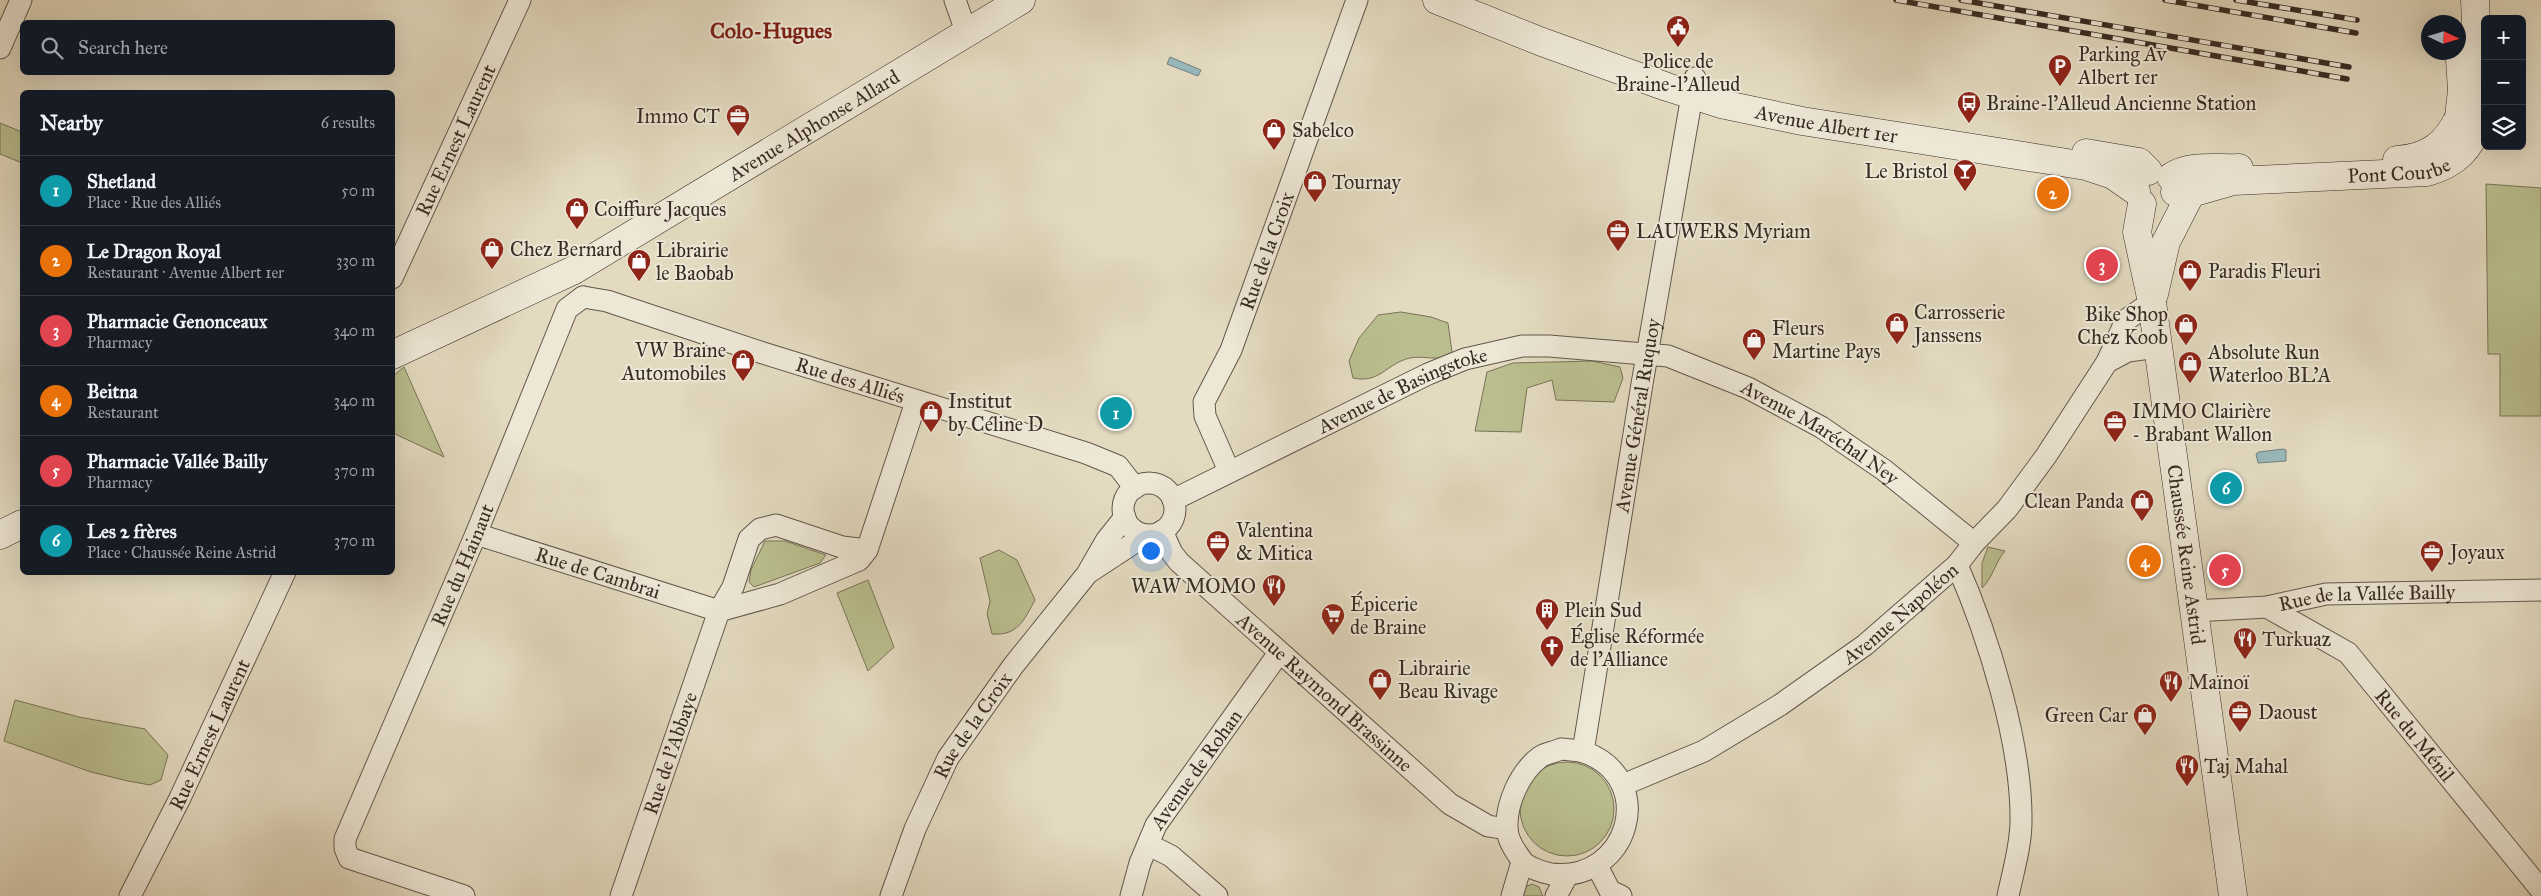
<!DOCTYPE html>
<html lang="en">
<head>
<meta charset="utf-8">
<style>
	body { margin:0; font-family:"IM FELL Great Primer",serif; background:#20242c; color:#f1f3f6 }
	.controls { position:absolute; right:15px; top:15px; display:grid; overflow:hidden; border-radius:8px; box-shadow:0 5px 20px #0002 }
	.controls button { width:45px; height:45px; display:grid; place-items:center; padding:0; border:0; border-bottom:1px solid #363941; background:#171b24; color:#f1f3f6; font:25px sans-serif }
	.compass { position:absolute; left:2421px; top:15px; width:45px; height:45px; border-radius:50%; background:#171b24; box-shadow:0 5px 20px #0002; rotate:94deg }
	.you { position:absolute; left:1150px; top:550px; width:18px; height:18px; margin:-12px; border:4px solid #fff; border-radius:50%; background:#1a73e8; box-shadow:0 0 0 8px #1a73e833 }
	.badge { display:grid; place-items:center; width:32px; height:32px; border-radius:50%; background:#c59692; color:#fff; font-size:16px; font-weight:700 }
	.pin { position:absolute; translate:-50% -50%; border:2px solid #fff; box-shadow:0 1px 5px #0006 }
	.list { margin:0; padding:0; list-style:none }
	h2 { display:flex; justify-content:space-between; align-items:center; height:65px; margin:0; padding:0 20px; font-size:21px }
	h2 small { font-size:16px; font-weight:400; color:#9ea1a6 }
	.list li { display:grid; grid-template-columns:32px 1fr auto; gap:15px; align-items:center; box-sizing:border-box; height:70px; padding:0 20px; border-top:1px solid #363941 }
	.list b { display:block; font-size:19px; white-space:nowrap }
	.list p { margin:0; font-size:16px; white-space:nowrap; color:#9ea1a6 }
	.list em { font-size:16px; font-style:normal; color:#9ea1a6 }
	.icon { flex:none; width:28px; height:28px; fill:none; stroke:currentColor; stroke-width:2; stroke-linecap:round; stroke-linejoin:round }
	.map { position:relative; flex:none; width:2541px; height:896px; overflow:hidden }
	.search { position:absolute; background:#171b24; box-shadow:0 5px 20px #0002; left:20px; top:20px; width:375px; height:55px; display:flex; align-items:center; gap:12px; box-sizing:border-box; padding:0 18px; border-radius:8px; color:#9ea1a6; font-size:19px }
	.panel { position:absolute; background:#171b24; box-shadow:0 5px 20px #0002; left:20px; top:90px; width:375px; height:485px; border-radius:8px }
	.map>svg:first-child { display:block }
</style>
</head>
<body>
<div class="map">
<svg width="2541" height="896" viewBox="0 0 2541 896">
	<rect width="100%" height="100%" fill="#e3dac0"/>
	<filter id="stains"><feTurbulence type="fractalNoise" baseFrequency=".004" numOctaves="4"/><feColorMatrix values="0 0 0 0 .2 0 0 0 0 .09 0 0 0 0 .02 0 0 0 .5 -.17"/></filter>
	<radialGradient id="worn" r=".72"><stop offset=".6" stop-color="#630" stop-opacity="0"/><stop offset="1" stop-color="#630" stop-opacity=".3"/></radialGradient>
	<!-- green -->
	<path fill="#babe8e" stroke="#787459" d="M0,123L22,132V163L0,154Z
		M2486,184L2541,188V416H2500V354H2488Z
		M1401,312L1431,317L1448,323L1452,352C1438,363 1426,355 1410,358C1387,363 1380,384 1353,378L1349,361L1359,338L1378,315Z
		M1592,361L1620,367L1623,378L1614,402L1556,400L1552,380L1527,388L1521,432L1475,431L1487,372L1513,363Z
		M404,367L444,457L393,433V376Z
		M765,541H785L826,555L820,563L754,587L749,582L751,570Z
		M1988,547L2005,551C1995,562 1993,578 1982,588V563Z
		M999,550L1017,560L1035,600C1024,620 1018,636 992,634L987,614L990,601L980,558Z
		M868,580L894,647L868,671L837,593Z
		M15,700L79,717L145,729L168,755L161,780L150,785L128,781L91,772L4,741Z
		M1520 809a47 47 0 1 1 94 0a47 47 0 1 1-94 0Z
		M1532,884L1539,887L1543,896H1519L1525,887Z"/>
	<!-- water -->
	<path fill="#98b8bb" stroke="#71807f" d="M1170,57L1201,70L1198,76L1167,64Z
		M2283,449L2286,450V461L2258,463L2256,454L2259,452Z"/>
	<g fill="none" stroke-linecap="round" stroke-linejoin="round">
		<!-- street casing -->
		<g stroke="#62574b" stroke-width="23">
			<g id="street">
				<path d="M955,0L967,34"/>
				<path d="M0,48L21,0"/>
				<path id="s1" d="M392,278L520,0"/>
				<path id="s2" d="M583,297L607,301L763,353L1086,453L1118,466L1135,488"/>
				<path d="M2107,362L2128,351L2157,347"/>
				<path id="s3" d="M1229,471L1205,416L1204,402L1231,350L1357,0"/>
				<circle cx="1149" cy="509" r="26"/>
				<path id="s4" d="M1173,500L1428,374L1465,359L1522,346H1549L1668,356L1748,388L1821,427L1884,470L1974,543"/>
				<path id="s5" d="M1162,531L1172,553L1179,562L1450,804L1488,826L1507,829"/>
				<path id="s6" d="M476,534L719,611L780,594L859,560L867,550L916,402"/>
				<path d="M1957,565C1988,635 2022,744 2021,821C2021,846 2013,872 2008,896"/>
				<path d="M1091,571L1146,535"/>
				<path id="s7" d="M2267,607L2348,653L2541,890"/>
				<path id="s8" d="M2194,611L2267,607L2326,594L2541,590"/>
				<path d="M1561,749C1569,750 1577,750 1584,752C1659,779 1629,883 1551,874C1542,872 1525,867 1521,859C1515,851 1507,838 1507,828C1506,803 1520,772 1540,757C1546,753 1555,752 1561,749Z"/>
				<path id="s9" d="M1583,752L1642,384L1695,78"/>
				<path id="s10" d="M1623,785L1704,751L1780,705L1865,645L1957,565L1974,543L2007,509L2046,456L2107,362L2126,320L2152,302"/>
				<path d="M1149,845L1171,856L1217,896"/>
				<path d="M1597,866L1610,891L1621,896"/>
				<path id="s11" d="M130,896L180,798L285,572"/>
				<path id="s12" d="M464,896L349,858L345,848V839L476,534L567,309L583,297"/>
				<path id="s13" d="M621,896L719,611L733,587L749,539L760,529L776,525L842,547L867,550"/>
				<path id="s14" d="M891,896L915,829L948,758L1013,666L1087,574L1106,541L1125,517"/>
				<path id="s15" d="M1131,896L1140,863L1156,825L1279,653"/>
				<path d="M1512,896L1522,862"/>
				<path d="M1556,896L1567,876"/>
			</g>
		</g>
		<!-- secondary casing -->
		<g stroke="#372b24" stroke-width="29">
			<g id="secondary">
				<path id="s16" d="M1437,0L1542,42L1667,87L1721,104L1802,121L2086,166L2113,175L2136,191"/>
				<path d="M2475,0L2476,23"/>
				<path d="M2086,153L2139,162L2148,171"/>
				<path d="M2397,160C2428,158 2446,145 2459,117"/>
				<path d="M2171,177C2190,164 2217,169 2239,168"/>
				<path id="s17" d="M2175,192L2191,193L2233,181L2427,172C2456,164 2470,149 2480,121"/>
				<path id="s18" d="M2142,204L2137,232L2152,302L2233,896"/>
				<path d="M2154,294L2166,242L2191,193"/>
				<path id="s19" d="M392,355L574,270L1021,0"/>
				<path d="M0,535L22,524"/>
			</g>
		</g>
		<!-- street -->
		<use href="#street" stroke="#ede7d6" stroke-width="21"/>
		<!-- secondary -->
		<use href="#secondary" stroke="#ede7d6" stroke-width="28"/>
		<!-- rail casing -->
		<g stroke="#372b24" stroke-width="5.5">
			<path id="rail" d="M1896,0L2347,79
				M1961,0L2349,67
				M2165,0L2356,33
				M2236,0L2357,20"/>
		</g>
		<!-- rail -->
		<use href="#rail" stroke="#ede7d6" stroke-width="4" stroke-dasharray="11" stroke-linecap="butt"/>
		<!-- secondary-bridge casing -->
		<g stroke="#372b24" stroke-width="29" stroke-linecap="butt">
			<path id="secondary-bridge" d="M2476,23L2482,95L2480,121
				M2459,44L2462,90L2459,117"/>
		</g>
		<!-- secondary-bridge -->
		<use href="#secondary-bridge" stroke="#ede7d6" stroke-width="28"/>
	</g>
	<!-- icons -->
	<defs>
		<g id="civic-pin" transform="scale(1.25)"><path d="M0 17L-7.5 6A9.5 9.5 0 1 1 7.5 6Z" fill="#8f2418" stroke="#ede7d6"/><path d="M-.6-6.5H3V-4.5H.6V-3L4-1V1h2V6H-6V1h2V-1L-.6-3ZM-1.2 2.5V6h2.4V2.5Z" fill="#fff"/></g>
		<g id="parking-pin" transform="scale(1.25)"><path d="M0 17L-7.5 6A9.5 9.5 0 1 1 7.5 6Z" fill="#8f2418" stroke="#ede7d6"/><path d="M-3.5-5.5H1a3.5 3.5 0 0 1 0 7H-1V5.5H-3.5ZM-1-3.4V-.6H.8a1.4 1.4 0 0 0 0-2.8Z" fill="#fff"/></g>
		<g id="bus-pin" transform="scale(1.25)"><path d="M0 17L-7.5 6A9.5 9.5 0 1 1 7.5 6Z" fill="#8f2418" stroke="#ede7d6"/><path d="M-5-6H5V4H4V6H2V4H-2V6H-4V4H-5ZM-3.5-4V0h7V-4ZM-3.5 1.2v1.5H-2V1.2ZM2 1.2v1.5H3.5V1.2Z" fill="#fff"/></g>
		<g id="office-pin" transform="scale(1.25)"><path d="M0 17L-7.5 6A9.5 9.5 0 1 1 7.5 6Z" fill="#8f2418" stroke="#ede7d6"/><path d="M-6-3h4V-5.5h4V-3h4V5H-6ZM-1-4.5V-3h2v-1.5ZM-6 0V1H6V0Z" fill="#fff"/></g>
		<g id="shop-pin" transform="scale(1.25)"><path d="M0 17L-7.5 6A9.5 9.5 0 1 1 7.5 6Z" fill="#8f2418" stroke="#ede7d6"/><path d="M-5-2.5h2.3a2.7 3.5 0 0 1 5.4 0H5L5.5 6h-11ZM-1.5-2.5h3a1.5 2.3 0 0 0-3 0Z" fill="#fff"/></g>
		<g id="bar-pin" transform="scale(1.25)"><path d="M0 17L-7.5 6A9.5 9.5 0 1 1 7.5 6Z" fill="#8f2418" stroke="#ede7d6"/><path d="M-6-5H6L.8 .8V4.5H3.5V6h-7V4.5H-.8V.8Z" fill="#fff"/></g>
		<g id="restaurant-pin" transform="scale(1.25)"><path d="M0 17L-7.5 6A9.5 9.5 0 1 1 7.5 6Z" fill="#8f2418" stroke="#ede7d6"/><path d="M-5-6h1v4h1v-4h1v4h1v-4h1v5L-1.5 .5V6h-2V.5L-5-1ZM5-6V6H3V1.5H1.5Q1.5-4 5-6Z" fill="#fff"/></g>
		<g id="building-pin" transform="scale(1.25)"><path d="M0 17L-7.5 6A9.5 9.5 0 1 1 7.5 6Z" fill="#8f2418" stroke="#ede7d6"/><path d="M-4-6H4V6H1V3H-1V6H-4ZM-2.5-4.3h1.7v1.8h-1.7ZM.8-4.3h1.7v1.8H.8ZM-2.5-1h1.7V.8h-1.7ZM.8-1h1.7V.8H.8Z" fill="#fff"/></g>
		<g id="supermarket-pin" transform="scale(1.25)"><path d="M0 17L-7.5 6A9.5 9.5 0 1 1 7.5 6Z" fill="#8f2418" stroke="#ede7d6"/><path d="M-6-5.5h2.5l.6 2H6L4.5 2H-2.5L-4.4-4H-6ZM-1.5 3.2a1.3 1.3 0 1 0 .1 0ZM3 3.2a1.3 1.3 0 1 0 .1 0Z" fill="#fff"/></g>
		<g id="church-pin" transform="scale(1.25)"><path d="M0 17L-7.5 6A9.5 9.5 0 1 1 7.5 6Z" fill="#8f2418" stroke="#ede7d6"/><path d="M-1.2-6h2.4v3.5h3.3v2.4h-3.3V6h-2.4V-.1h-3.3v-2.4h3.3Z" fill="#fff"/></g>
	</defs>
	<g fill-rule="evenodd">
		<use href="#civic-pin" x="1678" y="27"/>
		<use href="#parking-pin" x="2060" y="66"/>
		<use href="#bus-pin" x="1969" y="103"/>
		<use href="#office-pin" x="738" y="116"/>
		<use href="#shop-pin" x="1274" y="130"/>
		<use href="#bar-pin" x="1965" y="171"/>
		<use href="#shop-pin" x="1315" y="182"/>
		<use href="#shop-pin" x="577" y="209"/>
		<use href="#office-pin" x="1618" y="231"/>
		<use href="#shop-pin" x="492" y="249"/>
		<use href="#shop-pin" x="639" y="261"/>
		<use href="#shop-pin" x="2190" y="271"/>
		<use href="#shop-pin" x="1897" y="324"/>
		<use href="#shop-pin" x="2186" y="325"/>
		<use href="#shop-pin" x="1754" y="340"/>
		<use href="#shop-pin" x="743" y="361"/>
		<use href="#shop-pin" x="2190" y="363"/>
		<use href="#shop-pin" x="931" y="412"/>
		<use href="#office-pin" x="2115" y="422"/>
		<use href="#shop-pin" x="2142" y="501"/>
		<use href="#office-pin" x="1218" y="542"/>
		<use href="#office-pin" x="2432" y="552"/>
		<use href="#restaurant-pin" x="1274" y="586"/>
		<use href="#building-pin" x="1547" y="610"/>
		<use href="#supermarket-pin" x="1333" y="615"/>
		<use href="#restaurant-pin" x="2245" y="639"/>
		<use href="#church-pin" x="1552" y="647"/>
		<use href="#shop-pin" x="1380" y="680"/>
		<use href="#restaurant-pin" x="2171" y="682"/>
		<use href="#office-pin" x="2240" y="712"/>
		<use href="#shop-pin" x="2145" y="715"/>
		<use href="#restaurant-pin" x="2187" y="766"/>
	</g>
	<g text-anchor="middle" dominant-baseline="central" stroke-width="4" stroke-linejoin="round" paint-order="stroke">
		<!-- poi labels -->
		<g font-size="20" fill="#372b24" stroke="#ede7d6" text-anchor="start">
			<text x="2078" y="54">Parking Av<tspan x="2078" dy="23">Albert 1er</tspan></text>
			<text x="1678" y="61" text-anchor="middle">Police de<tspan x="1678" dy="23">Braine-l'Alleud</tspan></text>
			<text x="1986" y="103">Braine-l'Alleud Ancienne Station</text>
			<text x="720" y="116" text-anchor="end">Immo CT</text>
			<text x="1292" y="130">Sabelco</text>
			<text x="1948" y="171" text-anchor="end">Le Bristol</text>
			<text x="1332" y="182">Tournay</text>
			<text x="594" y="209">Coiffure Jacques</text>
			<text x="1636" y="231">LAUWERS Myriam</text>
			<text x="510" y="249">Chez Bernard</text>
			<text x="656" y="250">Librairie<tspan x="656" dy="23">le Baobab</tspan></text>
			<text x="2208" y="271">Paradis Fleuri</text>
			<text x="1914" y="312">Carrosserie<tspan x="1914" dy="23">Janssens</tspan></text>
			<text x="2168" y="314" text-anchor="end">Bike Shop<tspan x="2168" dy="23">Chez Koob</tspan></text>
			<text x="1772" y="328">Fleurs<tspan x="1772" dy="23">Martine Pays</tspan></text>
			<text x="726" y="350" text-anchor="end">VW Braine<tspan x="726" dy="23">Automobiles</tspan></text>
			<text x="2208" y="352">Absolute Run<tspan x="2208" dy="23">Waterloo BL'A</tspan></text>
			<text x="948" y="401">Institut<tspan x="948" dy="23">by Céline D</tspan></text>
			<text x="2132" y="411">IMMO Clairière<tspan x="2132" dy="23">- Brabant Wallon</tspan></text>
			<text x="2124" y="501" text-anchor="end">Clean Panda</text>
			<text x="1236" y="530">Valentina<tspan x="1236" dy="23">&amp; Mitica</tspan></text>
			<text x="2450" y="552">Joyaux</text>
			<text x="1256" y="586" text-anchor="end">WAW MOMO</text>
			<text x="1350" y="604">Épicerie<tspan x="1350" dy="23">de Braine</tspan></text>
			<text x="1564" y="610">Plein Sud</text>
			<text x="1570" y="636">Église Réformée<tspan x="1570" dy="23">de l'Alliance</tspan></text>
			<text x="2262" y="639">Turkuaz</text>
			<text x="1398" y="668">Librairie<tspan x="1398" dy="23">Beau Rivage</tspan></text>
			<text x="2188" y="682">Maïnoï</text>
			<text x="2258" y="712">Daoust</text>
			<text x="2128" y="715" text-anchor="end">Green Car</text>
			<text x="2204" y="766">Taj Mahal</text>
		</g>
		<!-- street labels -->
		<g font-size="20" fill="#372b24" stroke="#ede7d6">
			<text stroke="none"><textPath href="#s16" startOffset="410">Avenue Albert 1er</textPath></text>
			<text stroke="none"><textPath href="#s19" startOffset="481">Avenue Alphonse Allard</textPath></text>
			<text stroke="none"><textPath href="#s1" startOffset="152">Rue Ernest Laurent</textPath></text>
			<text stroke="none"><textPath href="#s17" startOffset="226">Pont Courbe</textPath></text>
			<text stroke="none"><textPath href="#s3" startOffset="238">Rue de la Croix</textPath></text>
			<text stroke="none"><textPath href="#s2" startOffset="280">Rue des Alliés</textPath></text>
			<text stroke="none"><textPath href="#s4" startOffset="255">Avenue de Basingstoke</textPath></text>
			<text stroke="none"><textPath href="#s9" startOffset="341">Avenue Général Ruquoy</textPath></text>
			<text stroke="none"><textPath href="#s4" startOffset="700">Avenue Maréchal Ney</textPath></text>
			<text stroke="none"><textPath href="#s18" startOffset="355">Chaussée Reine Astrid</textPath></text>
			<text stroke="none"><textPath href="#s12" startOffset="439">Rue du Hainaut</textPath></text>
			<text stroke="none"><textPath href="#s6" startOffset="128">Rue de Cambrai</textPath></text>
			<text stroke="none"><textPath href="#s8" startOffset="174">Rue de la Vallée Bailly</textPath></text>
			<text stroke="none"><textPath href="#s10" startOffset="328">Avenue Napoléon</textPath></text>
			<text stroke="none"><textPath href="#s5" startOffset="231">Avenue Raymond Brassinne</textPath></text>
			<text stroke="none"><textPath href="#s14" startOffset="190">Rue de la Croix</textPath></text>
			<text stroke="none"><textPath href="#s7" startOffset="199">Rue du Ménil</textPath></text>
			<text stroke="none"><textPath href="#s11" startOffset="180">Rue Ernest Laurent</textPath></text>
			<text stroke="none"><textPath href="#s13" startOffset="151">Rue de l'Abbaye</textPath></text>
			<text stroke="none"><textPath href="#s15" startOffset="144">Avenue de Rohan</textPath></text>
		</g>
		<!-- quarter labels -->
		<g font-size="22" font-weight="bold" fill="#7a1f14" stroke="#ede7d6">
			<text x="771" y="30">Colo-Hugues</text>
		</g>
	</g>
	<rect width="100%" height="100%" filter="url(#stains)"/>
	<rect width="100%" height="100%" fill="url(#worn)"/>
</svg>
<div class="controls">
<button>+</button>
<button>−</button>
<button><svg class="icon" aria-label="layers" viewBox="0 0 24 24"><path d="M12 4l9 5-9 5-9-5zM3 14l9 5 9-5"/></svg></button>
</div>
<svg class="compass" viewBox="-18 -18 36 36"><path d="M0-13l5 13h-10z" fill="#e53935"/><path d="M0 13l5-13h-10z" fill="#9ea1a6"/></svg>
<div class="you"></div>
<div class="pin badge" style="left:1116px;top:413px;background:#0f9aa8">1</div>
<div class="pin badge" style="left:2053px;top:193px;background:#e8710a">2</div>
<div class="pin badge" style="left:2102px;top:265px;background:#e0444e">3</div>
<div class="pin badge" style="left:2145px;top:561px;background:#e8710a">4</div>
<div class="pin badge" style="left:2225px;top:570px;background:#e0444e">5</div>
<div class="pin badge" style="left:2226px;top:488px;background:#0f9aa8">6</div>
<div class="search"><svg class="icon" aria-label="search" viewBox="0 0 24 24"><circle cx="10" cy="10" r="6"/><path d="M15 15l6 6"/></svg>Search here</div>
<section class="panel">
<h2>Nearby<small>6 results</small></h2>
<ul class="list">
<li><span class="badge" style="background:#0f9aa8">1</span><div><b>Shetland</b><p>Place · Rue des Alliés</p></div><em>50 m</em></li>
<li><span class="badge" style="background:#e8710a">2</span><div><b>Le Dragon Royal</b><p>Restaurant · Avenue Albert 1er</p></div><em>330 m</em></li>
<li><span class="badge" style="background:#e0444e">3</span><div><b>Pharmacie Genonceaux</b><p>Pharmacy</p></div><em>340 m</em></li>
<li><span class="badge" style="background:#e8710a">4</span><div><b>Beitna</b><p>Restaurant</p></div><em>340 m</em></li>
<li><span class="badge" style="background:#e0444e">5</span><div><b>Pharmacie Vallée Bailly</b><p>Pharmacy</p></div><em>370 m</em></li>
<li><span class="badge" style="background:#0f9aa8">6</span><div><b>Les 2 frères</b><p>Place · Chaussée Reine Astrid</p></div><em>370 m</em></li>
</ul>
</section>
</div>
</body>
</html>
